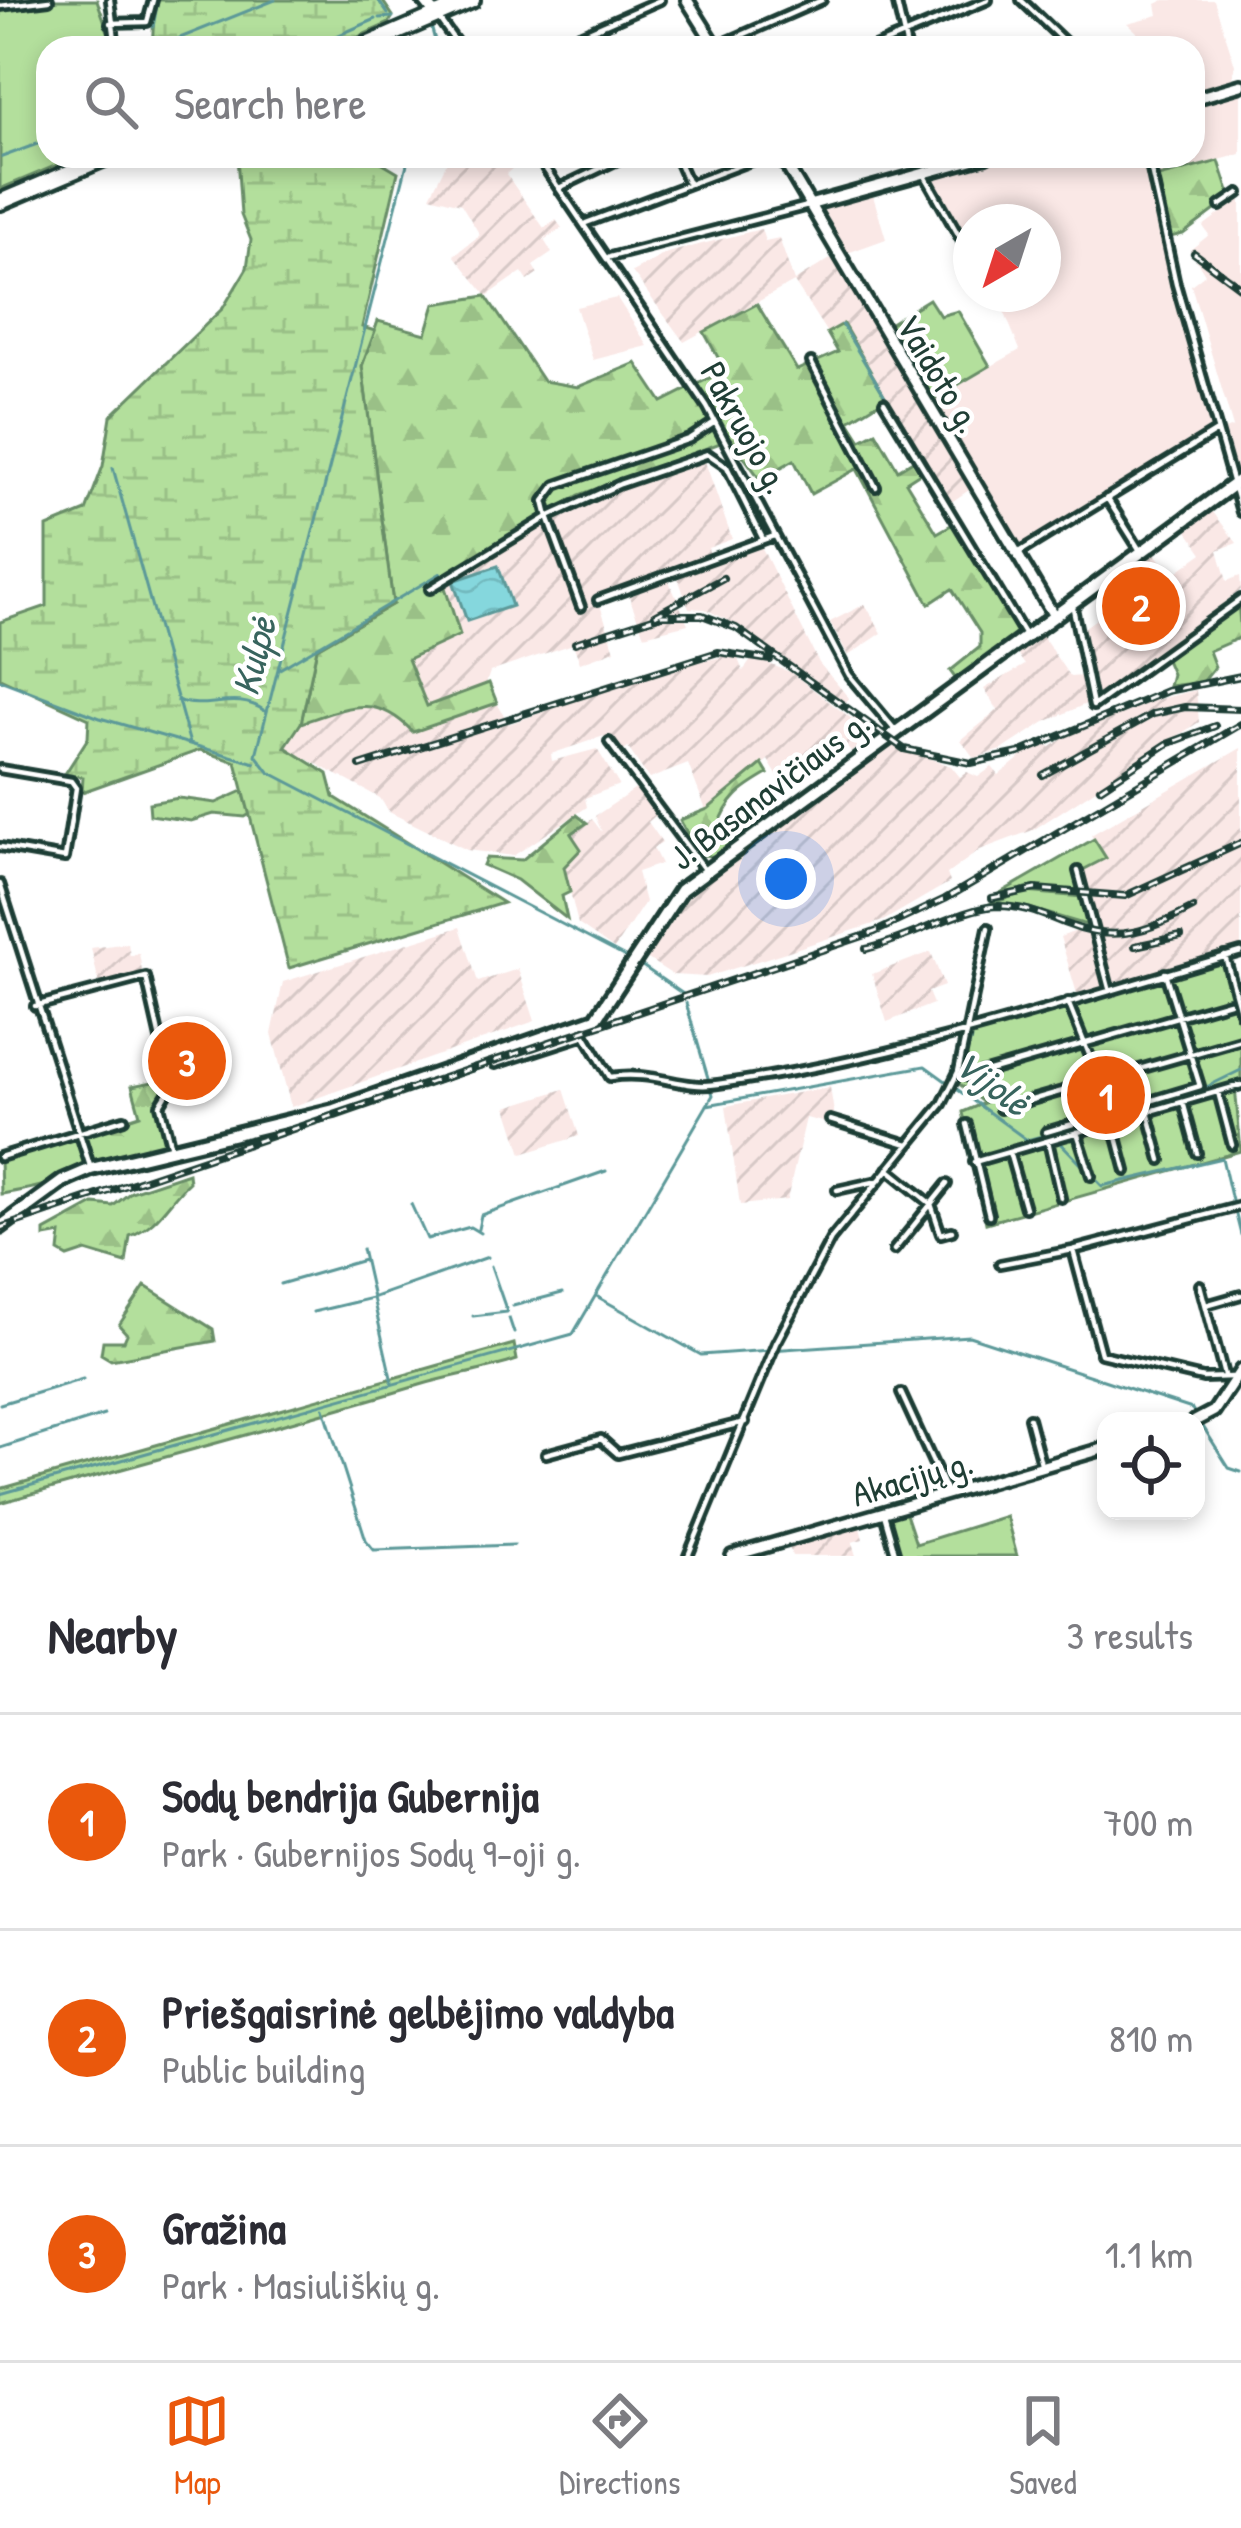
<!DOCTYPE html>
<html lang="en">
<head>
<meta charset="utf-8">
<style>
	body { margin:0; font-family:"Patrick Hand",sans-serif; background:#f7f7f7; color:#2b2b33 }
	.controls { position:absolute; right:36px; bottom:36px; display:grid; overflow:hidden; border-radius:24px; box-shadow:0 6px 18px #0003 }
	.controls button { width:108px; height:108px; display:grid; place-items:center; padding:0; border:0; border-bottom:3px solid #e1e1e2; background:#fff; color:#2b2b33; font:60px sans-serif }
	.compass { position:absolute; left:953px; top:204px; width:108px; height:108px; border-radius:50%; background:#fff; box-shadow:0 6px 18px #0003; rotate:219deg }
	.you { position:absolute; left:786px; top:879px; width:42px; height:42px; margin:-30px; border:9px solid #fff; border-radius:50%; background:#1a73e8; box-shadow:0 0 0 18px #1a73e833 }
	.badge { display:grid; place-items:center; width:78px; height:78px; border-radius:50%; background:#ea580c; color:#fff; font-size:39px; font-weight:700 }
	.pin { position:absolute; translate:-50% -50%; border:6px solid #fff; box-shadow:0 3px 12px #0006 }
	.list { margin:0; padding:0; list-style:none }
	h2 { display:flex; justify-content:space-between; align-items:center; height:156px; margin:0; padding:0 48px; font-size:51px }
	h2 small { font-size:39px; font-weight:400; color:#7c7c81 }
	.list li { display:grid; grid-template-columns:78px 1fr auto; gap:36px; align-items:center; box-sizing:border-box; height:216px; padding:0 48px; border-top:3px solid #e1e1e2 }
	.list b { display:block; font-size:45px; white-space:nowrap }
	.list p { margin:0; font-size:39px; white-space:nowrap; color:#7c7c81 }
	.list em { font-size:39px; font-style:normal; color:#7c7c81 }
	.icon { flex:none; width:66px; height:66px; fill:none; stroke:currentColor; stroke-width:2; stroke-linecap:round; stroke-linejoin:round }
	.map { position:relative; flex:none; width:1241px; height:1556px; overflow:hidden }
	.search { position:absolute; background:#fff; box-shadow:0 6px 18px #0003; left:36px; right:36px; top:36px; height:132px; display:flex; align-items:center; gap:30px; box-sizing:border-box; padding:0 42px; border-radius:36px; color:#7c7c81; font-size:45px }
	.sheet { height:804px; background:#fff }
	nav { display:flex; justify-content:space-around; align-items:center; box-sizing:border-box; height:168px; border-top:3px solid #e1e1e2; background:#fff; font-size:33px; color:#7c7c81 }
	nav a { display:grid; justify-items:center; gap:6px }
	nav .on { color:#ea580c }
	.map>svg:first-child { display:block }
</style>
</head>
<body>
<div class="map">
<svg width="1241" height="1556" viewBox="0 0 1241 1556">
	<defs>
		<pattern id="industrial-furrows" width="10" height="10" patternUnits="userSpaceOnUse" patternTransform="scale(3)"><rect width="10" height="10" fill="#fae8e6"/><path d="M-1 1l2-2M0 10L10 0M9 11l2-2" fill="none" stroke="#d6c8c6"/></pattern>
		<pattern id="forest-firs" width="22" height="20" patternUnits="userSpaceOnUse" patternTransform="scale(3)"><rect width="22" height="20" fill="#b3df9c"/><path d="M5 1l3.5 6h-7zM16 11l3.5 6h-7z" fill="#9ac087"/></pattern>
		<pattern id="wetland-marsh" width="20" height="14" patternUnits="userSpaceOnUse" patternTransform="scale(3)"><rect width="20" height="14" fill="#b3df9c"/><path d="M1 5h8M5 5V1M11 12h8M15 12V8" fill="none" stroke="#9ac087"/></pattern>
		<pattern id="water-waves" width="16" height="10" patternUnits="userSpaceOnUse" patternTransform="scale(3)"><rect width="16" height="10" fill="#85d7dd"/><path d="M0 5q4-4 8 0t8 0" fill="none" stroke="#72b9be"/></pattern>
	</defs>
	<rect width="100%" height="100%" fill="#fff"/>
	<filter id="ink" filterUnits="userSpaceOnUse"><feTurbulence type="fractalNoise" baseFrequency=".00833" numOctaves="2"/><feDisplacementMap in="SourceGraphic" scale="24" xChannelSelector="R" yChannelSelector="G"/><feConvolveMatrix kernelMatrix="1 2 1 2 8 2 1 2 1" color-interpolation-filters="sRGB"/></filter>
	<g filter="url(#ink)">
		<!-- built -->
		<path fill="#fae8e6" d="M1164,0H1214L1235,65L1230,88L1193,99V48H1138L1137,32L1127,23L1158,15L1156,4Z
			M1241,87V154L1158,177L1153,156H1193V101Z
			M1000,156H1148L1217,431L1017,554L926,403L1020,350L997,294H1043V222H971V246L932,178Z
			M871,189L886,239L839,256L809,206Z
			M1241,198V473L1237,476L1221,431L1233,427L1191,285L1205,274L1190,250L1209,235L1203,226Z
			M617,298L648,346L593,360L576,307Z"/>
		<!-- industrial -->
		<path fill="url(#industrial-furrows)" d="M450,156H511L517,164L506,174L544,228L556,220L562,228L544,240L552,253L533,266L538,274L528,281L522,272L487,296L454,255L480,235L461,204L430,196Z
			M761,229L765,241L779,238L794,281L832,258L972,488L950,503L843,324L827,333L794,282L684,342L632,272L667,253Z
			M701,450L732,539L708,548L710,555L597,596L615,650L580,663L573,644L490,672L484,689L427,707L408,659L460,635L442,578L579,495Z
			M1209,507L1237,543L1218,550L1227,581L1240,576L1241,590L1097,698L1081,630L1121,601L1148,636L1163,625L1169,633L1159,607L1128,569L1152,549L1171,576L1203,553L1184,526Z
			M761,546L819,663L849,698L843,704L738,625L705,609L689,608L678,578Z
			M668,579L688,624L644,635L628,594Z
			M865,604L882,633L848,656L830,622Z
			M1040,633L1070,677L1083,676L1088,703L1045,722L1002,750L974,758L961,740L998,710L984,689L1025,665L1015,651Z
			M736,654L743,671L753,658L790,672L852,719L856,717L873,736L851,752L838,737L780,780L768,760L706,810L688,764L649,779L628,748L622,752L604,736L551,754L552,761L597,749L619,785L585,798L587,807L513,856L467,850L389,812L380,798L285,747L301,723L355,705L393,711L414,732L497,703L509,724L669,668Z
			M1196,690L1199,722L1033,830L980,850L947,874L950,882L883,921L707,977L673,975L640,954L678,899L893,746L951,766L960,777L967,772L978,777L992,767L999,775L1026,753L1043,745L1051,747L1074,731L1139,704Z
			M1241,748V952L1078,997L1060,937L1090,926L1075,874L1105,858L1091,835Z
			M637,788L656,815L648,822L662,842L653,848L661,864L637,872L645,902L614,949L578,924L564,867L581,849L570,834L592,819L602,832L595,816Z
			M460,927L478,982L518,969L535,1021L291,1107L272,1034L283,982Z
			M128,943L130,956L139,953L143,977L100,988L91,948Z
			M931,952L944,986L928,992L933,1004L887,1022L872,974Z
			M830,1087L835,1119L830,1124L806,1118L787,1200L740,1205L726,1106Z
			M564,1089L579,1136L522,1154L507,1107Z
			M859,1524L863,1539L852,1542L856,1556H792L788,1544Z"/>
		<!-- green -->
		<path fill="#b3df9c" stroke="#698e68" stroke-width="3" d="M0,0H97L114,48H48V83L43,85L48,156H79L0,189Z
			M929,299L940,316L958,311L990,366L932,400L887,325Z
			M243,791L250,814L245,817L214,814L191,821L150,815L149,803L179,798L216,803Z
			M1094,839L1106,858L1075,874L1080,892L1036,887L995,896Z
			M1026,892L1082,897L1090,926L1022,906L977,908Z
			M1222,957L1241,1029V1085L1235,1087L1241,1151L986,1223L963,1112L984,1103L954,1080L969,1030Z
			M203,1033L214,1082L172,1092L161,1043Z
			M82,1134L91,1161C65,1184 35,1188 1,1194L0,1159Z
			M514,1344L517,1360C486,1371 453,1375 420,1385C283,1426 141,1463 0,1503V1489Z
			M905,1511L916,1544L1006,1516L1017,1556H897L886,1519Z"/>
		<!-- forest -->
		<path fill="url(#forest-firs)" stroke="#698e68" stroke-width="3" d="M1219,161L1231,198L1183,234L1170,237L1158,177Z
			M486,296L543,381L578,387L636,363L662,402L725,370L704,332L757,304L797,370L838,352L827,333L843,324L886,398L849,421L861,440L876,432L898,470L916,459L923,471L906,482L937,533L953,524L1022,636L958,682L950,671L980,647V633L952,589L929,604L857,469L811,494L794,460L760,479L731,439L579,495L442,578L460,635L408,659L427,706L489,683L497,703L413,732C375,692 348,707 301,723L317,648L393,604L362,366L378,321L426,334L435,304Z
			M1238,601L1241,637L1209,651L1215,667L1203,682L1169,686L1172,674L1164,655Z
			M762,764L768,774C742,789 728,798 718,828L732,847L717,857L697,854L681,838L687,833L680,820L708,809Z
			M577,815L587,823L571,834L581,849L564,867L570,892L562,896L567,919L517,880L483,865L486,858L522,860Z
			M169,1079L172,1092L158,1103L168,1143L91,1161L82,1134L140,1115L132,1086Z
			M188,1173L189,1182C169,1200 158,1226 130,1236L126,1263L86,1251L68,1257L59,1252L61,1234L45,1237V1231L94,1204L113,1206L131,1192Z
			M145,1286L213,1329L215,1341L111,1360L101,1354L103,1341H124L127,1334L119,1325Z"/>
		<!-- wetland -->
		<path fill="url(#wetland-marsh)" stroke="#698e68" stroke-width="3" d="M155,0H382L393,16L389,23L333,48H152Z
			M237,156H371L398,172L362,327L375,331L362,366L393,604L317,648L301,723L285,747L328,774L334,797L503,903L289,968L236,762L200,750L82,792L83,777L65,774L88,738L89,719L0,678V622L47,606V527L86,511L103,466L111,416L223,308L247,268L251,240L241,215Z"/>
		<!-- water -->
		<path fill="url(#water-waves)" stroke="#5c9999" stroke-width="3" d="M498,566L512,606L467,621L453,581Z"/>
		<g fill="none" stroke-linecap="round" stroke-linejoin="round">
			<!-- stream -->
			<path stroke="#5c9999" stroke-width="3" d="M378,0L388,14
				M436,2L438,0
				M380,18L393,17
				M431,26L437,48
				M153,27L158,0
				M160,46L275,0
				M309,48L376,19
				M409,156L256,755L269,772L629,959
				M2,157L48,140
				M842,325L917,449
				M113,468L190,744
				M278,670L441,573
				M0,680L100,718L255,763
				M177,700C207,712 235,690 265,711
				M638,963L683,994
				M958,1083L971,1039
				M707,1105L925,1066L1027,1140L1184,1098L1241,1070
				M1056,1138L1102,1186L1222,1158L1233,1205
				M411,1204L427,1239L470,1227L480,1233
				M1235,1211L1241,1235
				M478,1229L481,1215L606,1171
				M362,1249L392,1382
				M280,1284L364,1260
				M598,1297L701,1355L969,1336L1192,1409L1229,1468L1241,1472
				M513,1306L562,1293
				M313,1312L372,1298L488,1257
				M473,1316L507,1312L491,1266
				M509,1318L514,1333
				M0,1404L83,1379
				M324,1408L366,1540L374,1550L514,1545
				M0,1448L104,1415
				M0,1494L573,1334L713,1095L686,1003"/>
			<!-- street casing -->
			<g stroke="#1f3d34" stroke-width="14">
				<path id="street" d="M110,0L116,48
					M896,0L907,48
					M1021,0L1071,48
					M0,6L49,0
					M440,20L460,48
					M110,23L147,22L153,0
					M717,46L822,0
					M550,48L660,0
					M872,48L988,0
					M537,156L707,407L849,675L895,730
					M676,156L688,183
					M935,156L938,169
					M1148,156L1176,284L1241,512
					M924,174L971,257
					M561,187L626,156
					M1220,206L1239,193
					M586,223L764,156
					M610,257L808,206
					M811,362L876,487
					M884,402L1026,637
					M1107,498L1141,552
					M1018,553L1217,431
					M430,589L548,517L544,501L556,485L689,439L715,422
					M598,600L774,536
					M581,607L548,517L620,484L708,454L727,467L763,539
					M1073,608L1093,706L1241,599
					M609,742L706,872
					M0,769L71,781L76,788L65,858L0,847
					M1078,871L1109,988
					M0,884L91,1169
					M1225,956L1241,1014
					M1068,1002L1113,1114
					M35,1006L146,977L171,1087L160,1105L171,1148
					M495,1064L585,1035L610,1077C655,1070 681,1090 718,1084C896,1060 1069,1002 1241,952
					M968,1077L1229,1002
					M1218,1092L1232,1145
					M1183,1102L1197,1153
					M1000,1109L1241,1040
					M1148,1112L1161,1160
					M830,1120L908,1144
					M1113,1122L1126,1171
					M967,1124L989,1215
					M1046,1132L1200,1086L1165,973
					M1077,1132L1091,1176
					M1048,1141L1061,1198
					M1009,1152L1025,1208
					M0,1157L124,1119
					M974,1162L1241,1085
					M888,1169L931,1204L941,1234L952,1231
					M837,1190L878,1181
					M894,1250L947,1184
					M1000,1264L1073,1250
					M1200,1285L1224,1375
					M1206,1305L1241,1295
					M1232,1377L1203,1378L1101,1354L1073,1250L1241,1206
					M901,1393L948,1495
					M1029,1418L1042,1467
					M546,1454L601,1439L618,1454L745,1422
					M884,1514L896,1556
					M688,1556L776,1343L831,1239L942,1104L958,1072L988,928"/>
			</g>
			<!-- secondary casing -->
			<g stroke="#1f3d34" stroke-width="18">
				<path id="secondary" d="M687,0L717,48
					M1193,99L1241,85
					M781,156L1054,616
					M809,205L986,156
					M1195,1421L1214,1411L1241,1370
					M732,1556L1106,1448"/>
			</g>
			<!-- primary casing -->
			<g stroke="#1f3d34" stroke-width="20">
				<path id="primary" d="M424,0L436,15
					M0,1227L63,1181L91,1169L334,1110L596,1019L681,890L1241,479"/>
			</g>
			<!-- highway casing -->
			<g stroke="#1f3d34" stroke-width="22">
				<path id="highway" d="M360,48L472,0
					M0,202L109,156"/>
			</g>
			<!-- street -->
			<use href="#street" stroke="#fff" stroke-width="4.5"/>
			<!-- secondary -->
			<use href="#secondary" stroke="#fff" stroke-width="9"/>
			<!-- primary -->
			<use href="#primary" stroke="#fff" stroke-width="10"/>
			<!-- highway -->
			<use href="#highway" stroke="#fff" stroke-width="14"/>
			<!-- rail casing -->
			<g stroke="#1f3d34" stroke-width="8">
				<path id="rail" d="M1194,253L1241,288
					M655,615L723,578
					M575,643L662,615H702L736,628L904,749L971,763L1019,753L1167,691L1241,676
					M360,766L718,652L770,660
					M1043,775L1153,714L1185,707L1241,709
					M1100,788L1167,744L1215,726
					M992,898L1035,889L1125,896L1241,843
					M1135,946L1181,936
					M866,949C908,940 962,907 998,906C1025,906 1045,916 1069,925C1116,944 1151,930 1193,908
					M0,1228L875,932L945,899L1241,724"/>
			</g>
			<!-- rail -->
			<use href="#rail" stroke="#fff" stroke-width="3" stroke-dasharray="9" stroke-linecap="butt"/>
		</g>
	</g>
	<g text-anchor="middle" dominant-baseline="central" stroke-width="9" stroke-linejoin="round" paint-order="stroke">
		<!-- street labels -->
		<g font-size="36" fill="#1f3d34" stroke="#fff">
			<text transform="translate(940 373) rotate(59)">Vaidoto g.</text>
			<text transform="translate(746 427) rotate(61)">Pakruojo g.</text>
			<text transform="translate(769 789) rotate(-37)">J. Basanavičiaus g.</text>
			<text transform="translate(912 1477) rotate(-16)">Akacijų g.</text>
		</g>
		<!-- water labels -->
		<g font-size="39" font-style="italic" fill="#38645e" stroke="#fff">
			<text transform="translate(253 656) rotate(-76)">Kulpė</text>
			<text transform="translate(993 1082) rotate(36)">Vijolė</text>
		</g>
	</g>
</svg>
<div class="controls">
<button><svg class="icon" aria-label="locate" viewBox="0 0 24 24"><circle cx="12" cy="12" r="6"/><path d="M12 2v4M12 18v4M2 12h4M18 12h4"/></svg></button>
</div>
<svg class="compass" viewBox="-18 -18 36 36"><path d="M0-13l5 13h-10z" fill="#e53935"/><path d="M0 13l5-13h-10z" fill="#7c7c81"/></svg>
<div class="you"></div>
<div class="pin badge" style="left:1106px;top:1095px">1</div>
<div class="pin badge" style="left:1141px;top:606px">2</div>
<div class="pin badge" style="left:187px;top:1061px">3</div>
<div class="search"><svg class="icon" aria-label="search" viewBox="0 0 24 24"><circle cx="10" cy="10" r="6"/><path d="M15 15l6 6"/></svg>Search here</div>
</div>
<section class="sheet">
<h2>Nearby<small>3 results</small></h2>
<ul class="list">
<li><span class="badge">1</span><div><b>Sodų bendrija Gubernija</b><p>Park · Gubernijos Sodų 9-oji g.</p></div><em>700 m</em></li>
<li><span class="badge">2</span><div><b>Priešgaisrinė gelbėjimo valdyba</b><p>Public building</p></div><em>810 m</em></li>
<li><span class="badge">3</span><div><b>Gražina</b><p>Park · Masiuliškių g.</p></div><em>1.1 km</em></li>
</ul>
</section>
<nav>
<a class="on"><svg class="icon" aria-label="map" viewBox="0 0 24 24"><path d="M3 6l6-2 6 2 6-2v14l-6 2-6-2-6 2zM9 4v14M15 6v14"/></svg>Map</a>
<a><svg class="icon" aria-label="directions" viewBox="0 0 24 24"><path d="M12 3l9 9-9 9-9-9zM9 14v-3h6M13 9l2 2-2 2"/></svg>Directions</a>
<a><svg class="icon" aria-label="saved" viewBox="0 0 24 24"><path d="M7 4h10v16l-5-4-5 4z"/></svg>Saved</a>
</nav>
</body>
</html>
